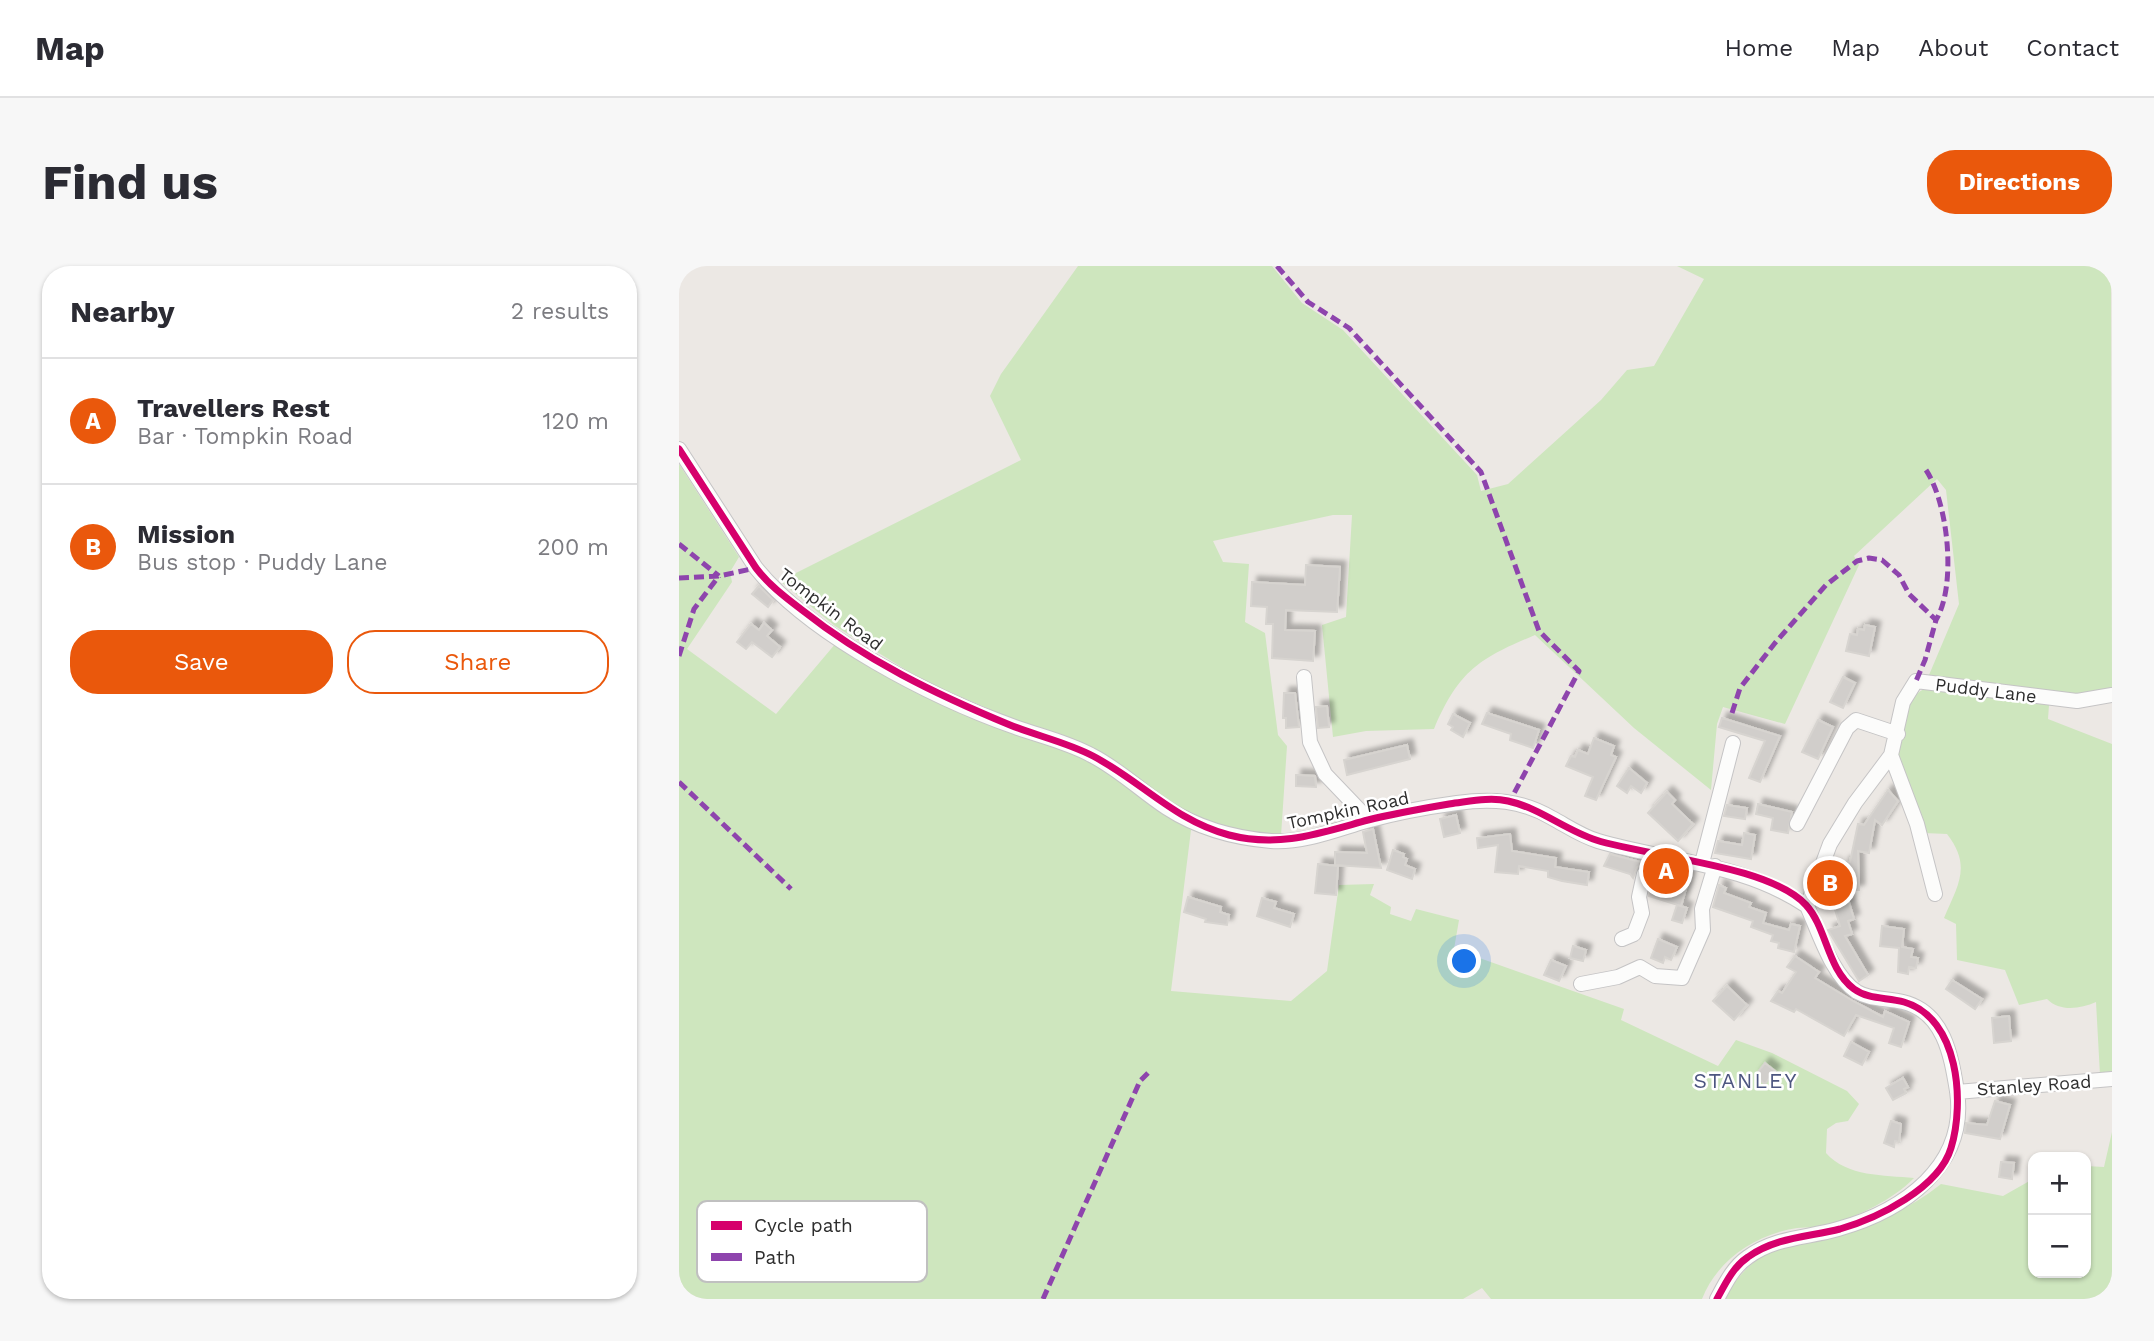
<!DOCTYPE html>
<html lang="en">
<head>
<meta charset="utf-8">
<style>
	body { margin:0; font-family:"Work Sans",sans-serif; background:#f7f7f7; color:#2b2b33 }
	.controls { position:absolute; right:21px; bottom:21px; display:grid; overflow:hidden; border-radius:14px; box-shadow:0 2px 5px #0004 }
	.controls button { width:63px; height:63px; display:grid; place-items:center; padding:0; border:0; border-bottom:2px solid #e1e1e2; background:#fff; color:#2b2b33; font:35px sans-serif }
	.you { position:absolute; left:786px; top:696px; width:24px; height:24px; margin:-18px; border:5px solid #fff; border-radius:50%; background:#1a73e8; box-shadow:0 0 0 10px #1a73e833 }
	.badge { display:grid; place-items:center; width:46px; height:46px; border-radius:50%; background:#ea580c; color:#fff; font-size:23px; font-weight:700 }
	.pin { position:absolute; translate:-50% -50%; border:4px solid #fff; box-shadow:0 2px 7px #0006 }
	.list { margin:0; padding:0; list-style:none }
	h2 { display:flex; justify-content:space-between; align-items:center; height:91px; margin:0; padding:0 28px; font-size:30px }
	h2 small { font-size:23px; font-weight:400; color:#7c7c81 }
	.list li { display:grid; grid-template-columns:46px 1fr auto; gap:21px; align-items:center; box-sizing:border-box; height:126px; padding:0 28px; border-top:2px solid #e1e1e2 }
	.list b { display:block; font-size:26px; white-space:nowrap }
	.list p { margin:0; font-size:23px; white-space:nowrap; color:#7c7c81 }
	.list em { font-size:23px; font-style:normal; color:#7c7c81 }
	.actions { display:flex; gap:14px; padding:21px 28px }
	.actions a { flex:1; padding:16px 0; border:2px solid #ea580c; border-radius:28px; text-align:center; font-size:24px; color:#ea580c }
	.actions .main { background:#ea580c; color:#fff }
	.map { position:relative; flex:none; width:1433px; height:1033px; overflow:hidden; border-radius:28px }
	header { display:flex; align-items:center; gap:42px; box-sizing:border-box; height:98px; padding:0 35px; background:#fff; border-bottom:2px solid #e1e1e2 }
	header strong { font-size:33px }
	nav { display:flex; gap:38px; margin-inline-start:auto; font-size:24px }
	.intro { display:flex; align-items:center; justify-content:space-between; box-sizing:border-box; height:168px; padding:0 42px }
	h1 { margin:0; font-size:49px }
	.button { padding:18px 32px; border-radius:28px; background:#ea580c; color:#fff; font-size:24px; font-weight:700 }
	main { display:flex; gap:42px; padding:0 42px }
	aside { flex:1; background:#fff; border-radius:28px; box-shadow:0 2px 5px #0004 }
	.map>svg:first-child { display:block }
</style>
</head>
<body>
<header>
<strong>Map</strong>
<nav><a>Home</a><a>Map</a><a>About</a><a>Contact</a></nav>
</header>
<div class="intro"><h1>Find us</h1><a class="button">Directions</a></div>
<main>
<aside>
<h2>Nearby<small>2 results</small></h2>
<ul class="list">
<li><span class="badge">A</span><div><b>Travellers Rest</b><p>Bar · Tompkin Road</p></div><em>120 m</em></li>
<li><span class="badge">B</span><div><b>Mission</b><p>Bus stop · Puddy Lane</p></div><em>200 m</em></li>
</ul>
<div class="actions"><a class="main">Save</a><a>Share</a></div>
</aside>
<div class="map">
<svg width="1433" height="1033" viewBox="0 0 1433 1033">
	<defs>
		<filter id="shadow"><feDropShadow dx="5.5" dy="-5.5" stdDeviation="2" flood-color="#0004"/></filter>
	</defs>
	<rect width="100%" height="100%" fill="#ece8e4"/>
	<!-- green -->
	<path fill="#cee6be" d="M399,0H593L623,37L664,64L798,209L802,225L829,218L922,134L948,104L975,100L1025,13L998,0H1432L1433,425L1414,430L1259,415L1250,409L1280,338L1267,224L1258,213L1175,290L1180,299L1106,458L1044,441L1038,458L1032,524L955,462L856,369C799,393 780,405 755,463L687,465L654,471L643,359L667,351L673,249H654L534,275L544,296L570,298L566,356L586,367L599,469L608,480L602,570L561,567L527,556L352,461L245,415L156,360L101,315L342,194L311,130L322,108Z
		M0,198L60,291L51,306L53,316L8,383L97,448L157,377L257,436L336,469C406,478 455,529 512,564L492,725L612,735L648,705L660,619L695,618L691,629L712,641L711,648L732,655L737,643L780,654L775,683L945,743L942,754L1039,800L1057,774L1093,787L1168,825L1180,838L1169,855L1157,857L1148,863L1147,887C1168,911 1205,909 1235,912C1214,934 1179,950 1151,959C1141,962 1129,961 1118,962C1077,968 1038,994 1023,1033H812L803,1022L784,1033H0Z
		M1245,423L1370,439L1369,453L1433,478V807L1421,809L1417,736C1401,743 1381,746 1368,733L1340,739L1326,704L1278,694L1277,658L1265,652C1279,619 1293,600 1268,568L1245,567C1236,541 1231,512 1218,489C1223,466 1223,434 1245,423Z
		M1433,866V1033H1046C1059,1005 1084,985 1114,977C1128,973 1143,974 1157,970C1195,958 1231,943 1262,918L1324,930L1354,913V1007H1407V900L1425,901Z"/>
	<!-- building -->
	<path fill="#d1cecb" stroke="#d7d4d0" stroke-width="2" filter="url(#shadow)" d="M627,299L661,301L658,346L607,344L606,364L636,365L634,395L593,392L594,358H587L588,341L572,340L573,316L626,319Z
		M80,320L94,334L89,341L73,328Z
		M85,357L93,364L88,370L101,381L93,391L73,376L67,383L58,376L72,358L80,364Z
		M1186,359L1196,361L1190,390L1167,385L1171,368L1178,369L1179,363L1185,364Z
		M1164,411L1176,417L1164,442L1151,436Z
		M605,427H616L620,461L607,462V452H604Z
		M648,440L650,461L639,462L637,441Z
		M808,447L860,464L854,482L831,474L832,468L803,458Z
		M774,448L791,457L784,471L772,464L774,461L769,458Z
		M1043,452L1101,470L1081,516L1070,512L1086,475L1040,461Z
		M1139,454L1154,461L1139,493L1123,486Z
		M915,472L935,480L932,489L937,491L917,534L906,530L914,511L887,500L892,490L896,491L899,484L909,488Z
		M728,479L731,493L668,509L665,494Z
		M950,502L968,517L962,527L952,520L948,527L938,520Z
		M617,509L636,510L637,521L617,520Z
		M1209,524L1219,535L1203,559L1196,554L1190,587L1179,585L1180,624H1165V596H1171L1179,558L1185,559Z
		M988,526L996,534L993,538L1014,558L999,575L969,547Z
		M1079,538L1113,546L1109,567L1092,564L1094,552L1077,548Z
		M1048,539L1068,542L1066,553L1045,550Z
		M777,549L781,567L765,571L761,553Z
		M694,563L702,602L656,599V586L688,587L684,566Z
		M1065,567L1076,569L1072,593L1036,587L1039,575L1063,579Z
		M831,568L833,585L877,592L876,601L910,606L908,619L883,615L869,611V605L840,600L839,608L816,606L819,579L799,582L798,572Z
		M714,584L725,588L724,591L728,593L726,599L736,603L733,613L708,604Z
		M931,588L1011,609L1002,640L970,630L974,606L968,599L958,601L954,612L951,608L925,600Z
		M639,598L659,600L657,629L636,627Z
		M1040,619L1047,622L1045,627L1072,637L1070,641L1087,647L1084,657L1110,664L1112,658L1121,660L1115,686L1099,682L1100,677L1092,675L1094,669L1072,661L1074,655L1034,641Z
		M509,631L542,641L541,646L550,649L548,659L526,656L527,653L505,646Z
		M583,632L597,636L595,642L615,648L611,661L578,650Z
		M1169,633L1175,653L1169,655L1173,668L1166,670L1189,709L1180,715L1149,664L1161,660L1154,637Z
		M998,639L1008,642L1003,657L993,654Z
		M1203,660L1225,663L1223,681L1234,683L1232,691L1239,692L1237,702L1230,701L1229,708L1219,706L1220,682L1201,680Z
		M979,673L998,681L992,694L986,691L984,697L972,692Z
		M894,680L907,684L904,695L891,692Z
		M1116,690L1140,706L1136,712L1174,735L1204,751L1206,745L1230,756L1222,781L1210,777L1215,762L1177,749L1165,770L1117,743L1115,746L1092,735L1099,725L1103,727L1117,706L1108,701Z
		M872,694L887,700L880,715L865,709Z
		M1273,714L1303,733L1296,743L1267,723Z
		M1048,720L1068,739L1055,754L1034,735Z
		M1330,750L1332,775L1315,777L1313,752Z
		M1172,776L1190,786L1183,799L1165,790Z
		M1086,797L1096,805L1086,818L1076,810Z
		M1224,812L1229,821L1225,823L1227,827L1214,834L1207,822Z
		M1316,835L1331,839L1321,873L1286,867L1287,857L1308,859Z
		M1212,855L1222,858L1220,876L1216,875L1215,881L1205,877Z
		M1322,896L1335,897L1333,913L1320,911Z"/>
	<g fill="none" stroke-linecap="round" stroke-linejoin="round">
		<!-- minor-tunnel -->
		<path stroke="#c6c3c0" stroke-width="14" stroke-dasharray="14 7" stroke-linecap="butt" d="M965,608L968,596"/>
		<!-- minor casing -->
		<g stroke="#c5c4c5" stroke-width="16">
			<path id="minor" d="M0,183L77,302C132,370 254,432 336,461C361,470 388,476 412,489C440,503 462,525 488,542C519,562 555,572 592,575C625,577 656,564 687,555C716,547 748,541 778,537C812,532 843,534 873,552C888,560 902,570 919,575C991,596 1064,597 1128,640
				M625,411L631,476L646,508L690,554
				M1212,489L1238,558L1256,628
				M1118,558L1168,462L1177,454L1219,468
				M1023,597L1054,477
				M1128,640L1151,578L1176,537L1212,489L1224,436L1237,415L1398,435L1433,429
				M943,673L955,668L963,647L960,631L965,608
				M902,718L939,711L961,701L976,710L1003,712L1024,664L1023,643L1036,600
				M1278,826L1433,813
				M1038,1033C1046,1018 1054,1001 1069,991C1096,971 1128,972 1159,963C1224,945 1289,900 1278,825C1272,789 1265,746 1224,736C1209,732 1192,734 1178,726C1153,710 1140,666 1128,640"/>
		</g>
		<!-- minor -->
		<use href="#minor" stroke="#fcfcfb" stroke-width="14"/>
		<!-- quiet -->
		<path stroke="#8e44ad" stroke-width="5" stroke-dasharray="10 5" stroke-linecap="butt" d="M598,0L629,36L670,62L802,206L860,365L900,405L831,535
			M1247,204C1269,237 1278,319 1257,354
			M0,278L40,310
			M0,312L40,310L77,302
			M0,390L15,343L40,310
			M1053,447L1061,422L1096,377L1147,319L1178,295L1190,292L1203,294L1220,309L1230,328L1257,354L1246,394L1237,415
			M0,516L112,623
			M364,1033L461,815L469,807"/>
		<!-- cycleway casing -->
		<g stroke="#fff" stroke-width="11">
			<path id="cycleway" d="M0,183L77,302C90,319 106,331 123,344C186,394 256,428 331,459C358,470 387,476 414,490C462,515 496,555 550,569C600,582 641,567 689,554C717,547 747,542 776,537C792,535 812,531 829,535C861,542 886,564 917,574C970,591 1090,599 1127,639C1148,662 1148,703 1175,723C1190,734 1208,731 1225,736C1280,752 1286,836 1272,882C1260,922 1199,952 1161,963C1130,971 1097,971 1069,991C1054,1001 1046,1018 1038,1033"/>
		</g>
		<!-- cycleway -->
		<use href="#cycleway" stroke="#d6006c" stroke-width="7"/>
	</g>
	<g text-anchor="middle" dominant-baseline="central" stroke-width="5" stroke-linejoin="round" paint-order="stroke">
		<!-- street labels -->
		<g font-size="18" fill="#2e2e2e" stroke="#fff">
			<text transform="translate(152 343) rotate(37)">Tompkin Road</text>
			<text transform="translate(1307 424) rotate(7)">Puddy Lane</text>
			<text transform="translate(669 544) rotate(-12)">Tompkin Road</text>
			<text transform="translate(1355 819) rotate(-4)">Stanley Road</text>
		</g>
		<!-- quarter labels -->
		<g font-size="21" letter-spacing="2" fill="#4d5680" stroke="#fff">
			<text x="1067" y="814">STANLEY</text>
		</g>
	</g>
	<!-- legend -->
	<rect x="18" y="935" width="230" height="81" rx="10" fill="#fff" stroke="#c0c0c0" stroke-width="2"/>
	<rect x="32" y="955" width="31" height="9" fill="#d6006c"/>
	<rect x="32" y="987" width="31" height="8" fill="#8e44ad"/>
	<g font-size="19" fill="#2e2e2e">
		<text x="75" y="966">Cycle path</text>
		<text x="75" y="998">Path</text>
	</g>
</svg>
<div class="controls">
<button>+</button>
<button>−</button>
</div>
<div class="you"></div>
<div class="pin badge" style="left:987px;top:605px">A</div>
<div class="pin badge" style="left:1151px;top:617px">B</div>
</div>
</main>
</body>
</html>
